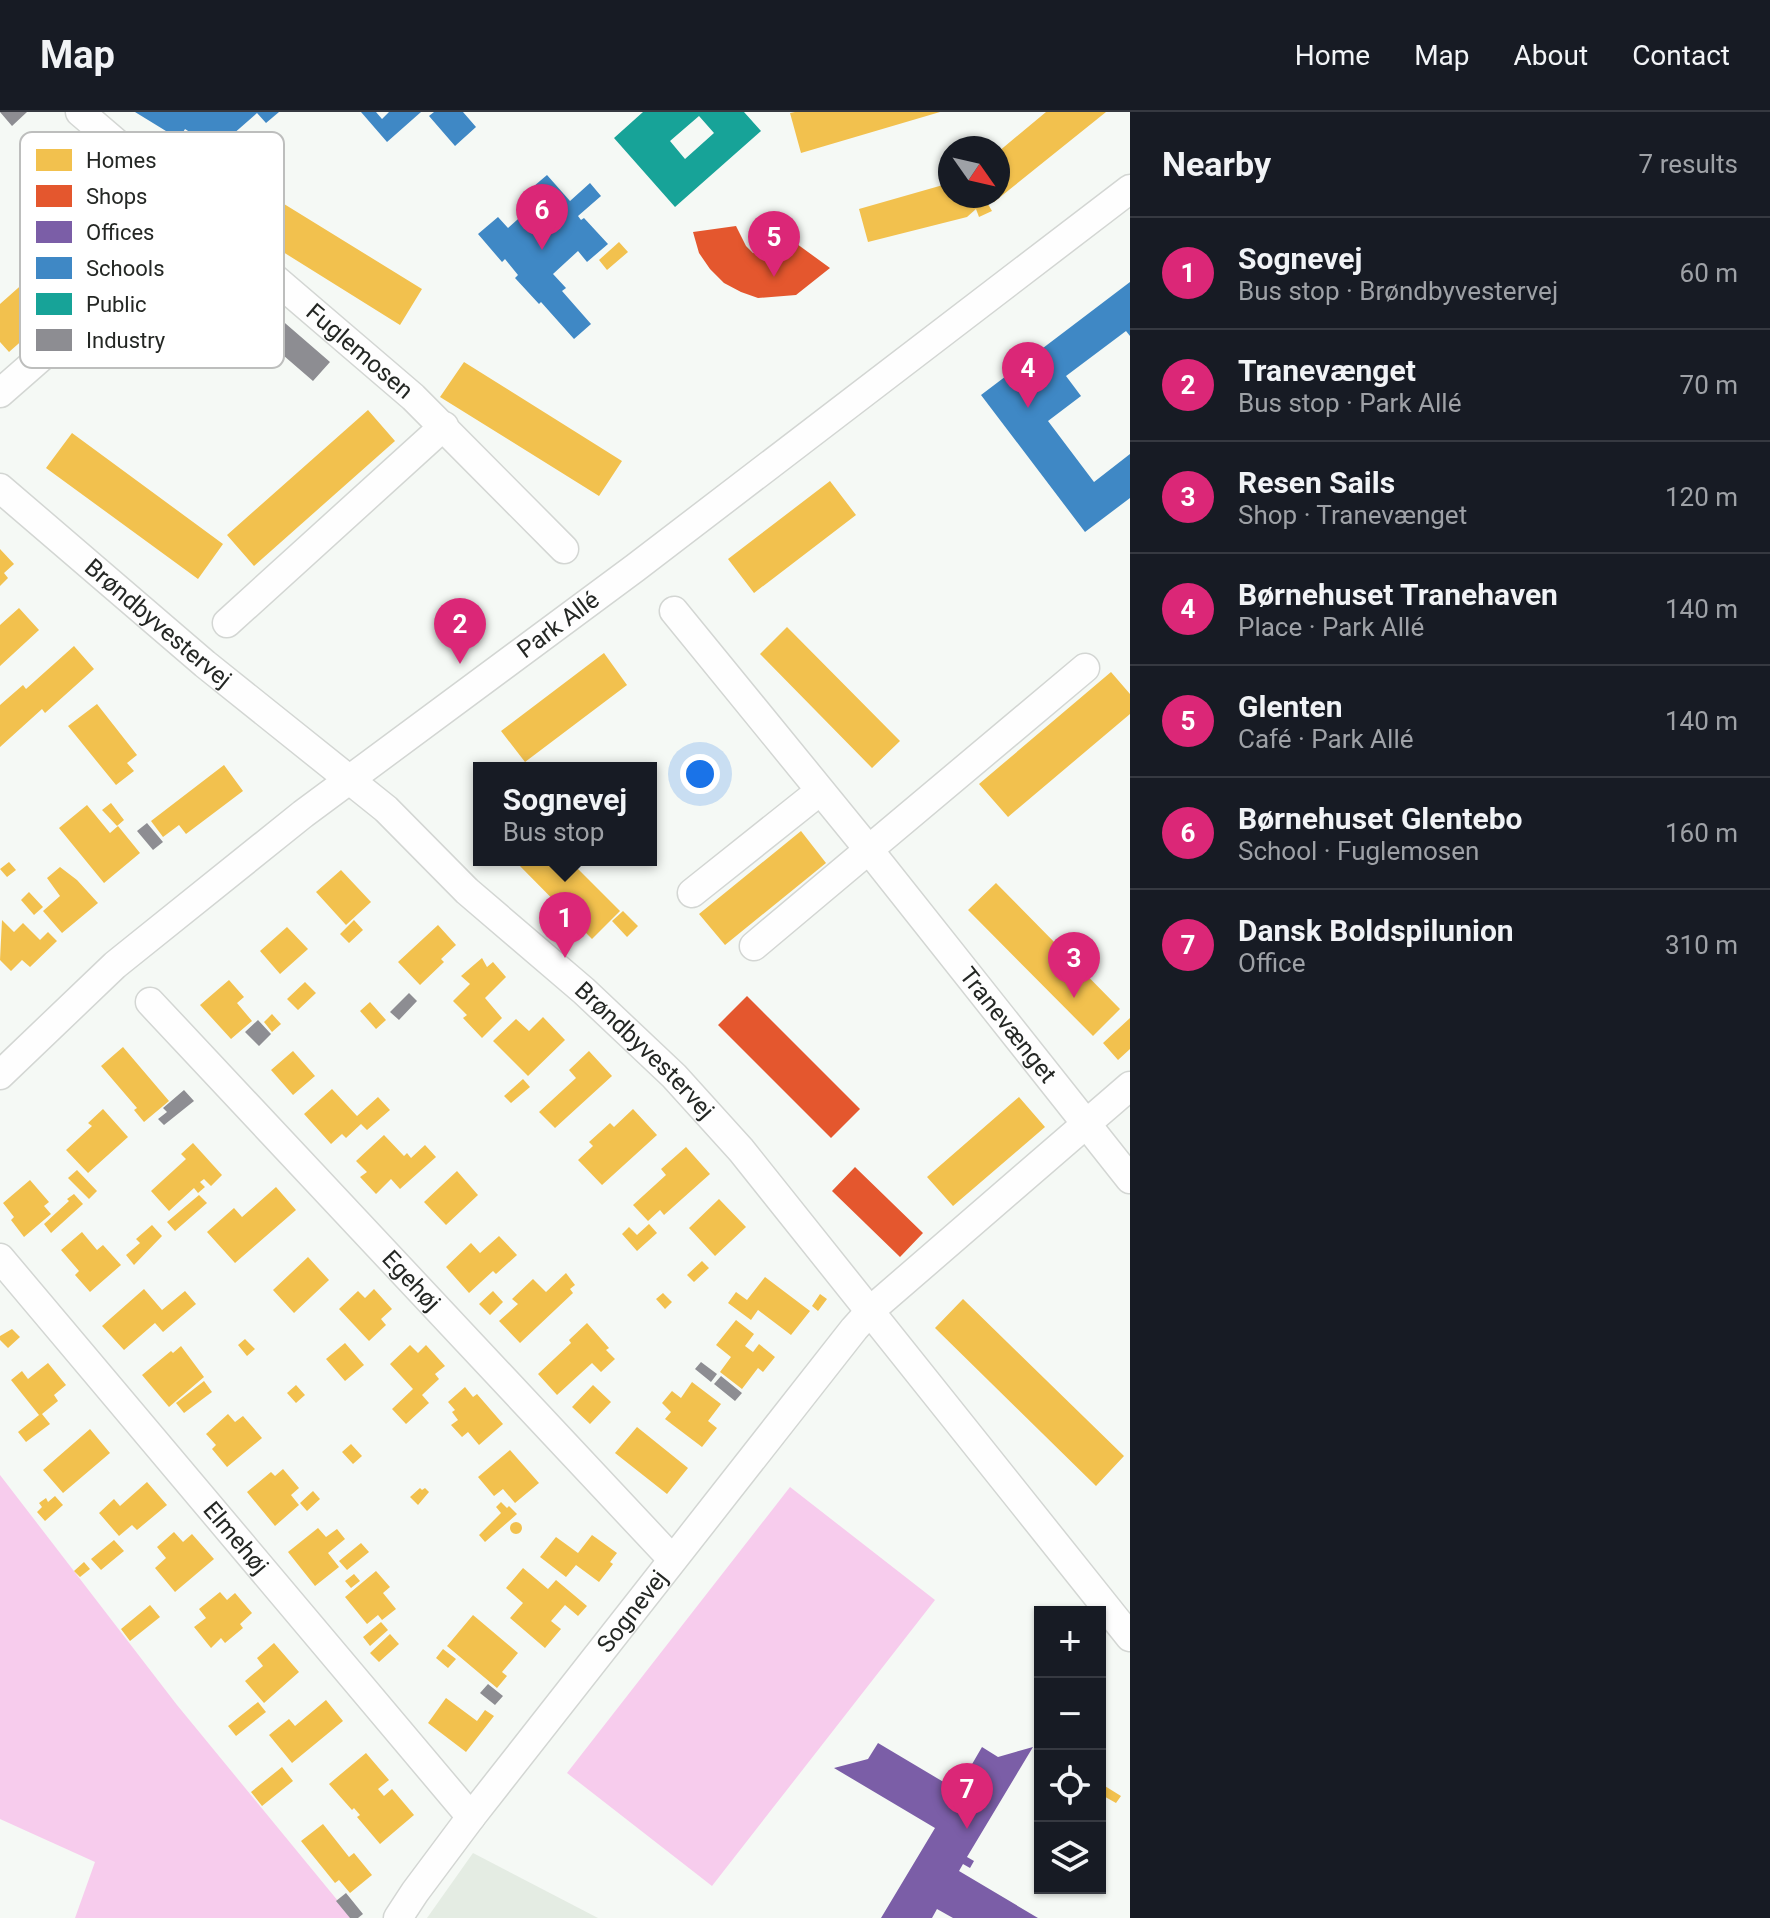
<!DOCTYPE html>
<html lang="en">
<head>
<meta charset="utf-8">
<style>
	body { margin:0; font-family:Roboto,sans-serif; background:#20242c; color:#f1f3f6 }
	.controls { position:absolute; right:24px; bottom:24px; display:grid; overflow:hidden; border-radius:0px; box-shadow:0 2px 6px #0004 }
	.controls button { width:72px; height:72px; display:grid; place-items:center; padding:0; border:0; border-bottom:2px solid #363941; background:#171b24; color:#f1f3f6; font:40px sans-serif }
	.compass { position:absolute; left:938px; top:24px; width:72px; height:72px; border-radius:50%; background:#171b24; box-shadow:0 2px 6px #0004; rotate:124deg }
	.you { position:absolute; left:700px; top:662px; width:28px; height:28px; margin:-20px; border:6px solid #fff; border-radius:50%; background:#1a73e8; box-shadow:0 0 0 12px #1a73e833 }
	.badge { display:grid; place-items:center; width:52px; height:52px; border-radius:50%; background:#db2777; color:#fff; font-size:26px; font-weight:700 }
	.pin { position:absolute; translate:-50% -66px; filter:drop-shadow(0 2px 4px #0008) }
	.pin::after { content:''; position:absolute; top:42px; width:28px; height:24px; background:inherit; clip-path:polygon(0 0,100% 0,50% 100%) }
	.popup { position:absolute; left:473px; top:650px; width:184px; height:104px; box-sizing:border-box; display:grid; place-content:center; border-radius:0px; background:#171b24; filter:drop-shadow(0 2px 6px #0005); font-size:26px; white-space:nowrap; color:#9ea1a6 }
	.popup b { font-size:30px; color:#f1f3f6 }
	.popup::after { content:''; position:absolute; left:50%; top:100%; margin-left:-16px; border:16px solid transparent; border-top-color:#171b24 }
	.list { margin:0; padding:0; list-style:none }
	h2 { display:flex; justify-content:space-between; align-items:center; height:104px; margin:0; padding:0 32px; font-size:34px }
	h2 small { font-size:26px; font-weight:400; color:#9ea1a6 }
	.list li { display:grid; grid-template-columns:52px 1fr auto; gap:24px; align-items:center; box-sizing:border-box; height:112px; padding:0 32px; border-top:2px solid #363941 }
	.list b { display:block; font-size:30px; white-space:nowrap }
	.list p { margin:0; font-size:26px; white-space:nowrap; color:#9ea1a6 }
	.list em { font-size:26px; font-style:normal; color:#9ea1a6 }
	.icon { flex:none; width:44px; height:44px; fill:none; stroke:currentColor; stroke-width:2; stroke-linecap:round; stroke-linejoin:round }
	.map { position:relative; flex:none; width:1130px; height:1806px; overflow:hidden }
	header { display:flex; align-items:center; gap:48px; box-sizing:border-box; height:112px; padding:0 40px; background:#171b24; border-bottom:2px solid #363941 }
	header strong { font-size:38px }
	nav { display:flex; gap:44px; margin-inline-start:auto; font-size:28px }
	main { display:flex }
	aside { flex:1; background:#171b24 }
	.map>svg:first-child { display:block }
</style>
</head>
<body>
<header>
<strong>Map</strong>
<nav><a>Home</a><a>Map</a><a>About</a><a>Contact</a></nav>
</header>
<main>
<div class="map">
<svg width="1130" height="1806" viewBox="0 0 1130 1806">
	<rect width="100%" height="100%" fill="#f5f9f5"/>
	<!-- built -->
	<path fill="#e4ece3" d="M473,1741L598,1806H427Z"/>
	<!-- green -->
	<path fill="#f7cced" d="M0,1363L177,1593L352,1806H75L95,1750L0,1707Z
		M790,1375L935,1488L712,1774L567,1661Z"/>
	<!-- homes -->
	<path fill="#f2c14e" d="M795,0H940L801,41L790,1Z
		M1046,0H1106L994,90L990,84L985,87L992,99L979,105L976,97L967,105L868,130L859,97L950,71V84H963L966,93L973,89L971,84H998V40Z
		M263,79L422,177L400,213L243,115Z
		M124,82L152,114L9,240L0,230V192Z
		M619,130L628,140L607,158L599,148Z
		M464,250L622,349L599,384L440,285Z
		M368,298L395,329L254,454L227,423Z
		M72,321L223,432L198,467L46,356Z
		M830,369L856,403L754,481L728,447Z
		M0,437L14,452L4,461L8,466L0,474Z
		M19,496L39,518L0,554V513Z
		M787,515L900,629L872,656L760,542Z
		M74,534L94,557L45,601L42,597L0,635V593L23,573L26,577Z
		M604,541L627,573L525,650L501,619Z
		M1111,560L1130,582V602L1008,705L979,672Z
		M97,592L137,643L127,651L134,659L116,673L68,614Z
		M224,653L243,679L186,722L179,713L163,725L151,709Z
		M111,691L124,708L117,714L102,698Z
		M87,693L110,721L118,714L140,741L104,771L59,716Z
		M801,719L826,751L725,833L699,802Z
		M514,748H569L620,799L592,827Z
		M9,750L16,758L7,765L0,757Z
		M60,755L77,768L98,791L62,821L43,799L60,784L47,766Z
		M341,758L371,790L346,813L316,780Z
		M996,771L1120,897L1093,924L968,798Z
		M29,780L43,795L34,803L21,788Z
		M623,799L638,814L627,825L612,809Z
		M2,808L14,820L23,811L40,828L48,820L57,829L30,855L22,848L11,859L0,848Z
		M354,808L363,818L349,831L340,822Z
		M438,813L456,833L441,847L444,850L420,873L398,850Z
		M287,815L308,837L280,862L260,839Z
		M482,846L487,855L493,850L506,865L485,886L502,906L482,926L463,906L467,903L453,889L470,872L461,864Z
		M229,868L244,885L237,891L252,909L231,927L200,893Z
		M305,870L316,881L298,898L287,887Z
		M370,890L386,908L376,917L360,899Z
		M272,902L281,912L272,920L264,910Z
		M543,905L565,928L528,964L493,929L516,907L529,919Z
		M1130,906V937L1118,948L1103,931Z
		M123,935L169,989L144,1010L134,998L137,996L101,954Z
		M293,939L315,964L293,983L271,958Z
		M589,939L612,964L555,1016L539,1000L576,966L569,958Z
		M523,967L530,975L511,991L504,984Z
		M332,977L357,1004L378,985L390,998L367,1018L361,1012L346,1026L342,1022L331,1032L304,1002Z
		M1019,985L1045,1015L953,1094L927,1065Z
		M103,997L128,1025L88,1061L66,1038L92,1014L88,1011Z
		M633,997L657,1023L602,1073L578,1048L593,1034L589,1030L610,1011L614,1015Z
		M384,1023L404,1044L407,1041L411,1046L425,1033L436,1045L400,1077L391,1067L376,1082L360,1065L367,1060L356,1049Z
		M193,1031L222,1063L211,1074L204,1067L200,1070L205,1075L198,1081L194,1076L169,1099L151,1079L186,1047L181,1042Z
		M686,1035L710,1062L664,1103L660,1098L648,1109L633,1093L666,1063L661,1057Z
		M77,1058L97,1079L89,1087L68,1066Z
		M457,1059L478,1083L446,1113L424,1090Z
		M30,1068L49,1090L44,1094L51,1102L24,1125L11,1108L14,1105L3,1091Z
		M276,1075L296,1098L235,1151L207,1120L234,1096L242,1105Z
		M74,1082L83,1092L51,1121L44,1112L69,1089L67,1087Z
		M199,1083L207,1091L175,1119L167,1110Z
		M719,1087L746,1115L715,1144L689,1116Z
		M649,1112L657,1121L637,1139L622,1122L629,1115L637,1123Z
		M152,1113L162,1124L134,1153L126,1143L140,1131L136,1127Z
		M82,1120L97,1138L103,1133L121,1153L90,1180L75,1163L79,1159L61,1138Z
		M499,1124L517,1143L496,1162L493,1159L469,1181L446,1155L471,1131L480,1141Z
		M308,1145L329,1168L294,1201L273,1178Z
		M702,1149L709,1156L694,1170L687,1163Z
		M566,1161L575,1173L570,1177L573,1181L520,1231L499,1209L518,1192L512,1187L533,1167L546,1180Z
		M765,1165L810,1199L791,1223L758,1198L751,1208L728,1191L736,1180L747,1188Z
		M144,1177L162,1198L185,1179L196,1192L163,1220L155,1211L124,1238L102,1214Z
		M374,1177L392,1197L381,1207L386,1213L369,1229L339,1197L358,1179L365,1186Z
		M493,1179L503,1190L490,1203L479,1192Z
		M663,1181L672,1190L665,1197L656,1187Z
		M820,1182L827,1187L818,1199L812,1194Z
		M963,1187L1124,1344L1096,1374L935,1216Z
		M736,1208L754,1222L745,1234L753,1240L759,1232L775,1245L763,1260L758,1256L742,1277L720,1260L731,1245L716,1233Z
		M587,1211L609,1236L606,1238L615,1247L601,1260L592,1251L557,1283L538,1262L571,1231L569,1228Z
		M12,1217L20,1225L8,1236L0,1228V1224Z
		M245,1227L255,1237L247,1244L238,1233Z
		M345,1231L364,1253L345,1269L326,1247Z
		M410,1233L418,1241L426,1233L445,1254L435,1262L439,1267L422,1283L429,1291L406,1312L392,1297L413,1277L390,1252Z
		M181,1234L204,1265L169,1295L142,1263L171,1239L173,1241Z
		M48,1251L66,1273L54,1283L58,1289L42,1302L50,1312L26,1330L18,1320L39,1303L11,1268L22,1259L28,1267Z
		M204,1269L212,1280L184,1301L176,1291Z
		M692,1270L721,1292L708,1309L717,1316L702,1335L665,1307L671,1300L662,1291L672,1279L681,1286Z
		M296,1273L305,1283L296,1291L287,1281Z
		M593,1273L611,1290L590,1312L572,1295Z
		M465,1275L473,1285L477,1282L503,1312L479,1333L468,1320L462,1325L451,1313L458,1308L452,1300L455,1298L448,1290Z
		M228,1302L235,1310L243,1304L262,1326L227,1355L212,1337L216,1333L206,1322Z
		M637,1315L688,1356L667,1382L615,1341Z
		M90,1317L110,1341L63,1381L43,1358Z
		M351,1332L362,1344L353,1352L342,1340Z
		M510,1338L539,1371L515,1391L503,1377L494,1384L478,1365Z
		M283,1357L299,1376L291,1383L299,1393L275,1414L247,1380L271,1360L275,1364Z
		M147,1370L167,1393L137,1418L132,1413L119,1424L99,1401L114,1387L120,1394Z
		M420,1376L422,1378L425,1376L429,1380L418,1393L410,1385Z
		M313,1379L320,1387L307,1399L300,1391Z
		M55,1384L63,1393L45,1409L37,1400L42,1395L39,1391L46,1386L48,1390Z
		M501,1390L507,1396L509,1394L517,1402L485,1430L479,1423L501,1401L496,1395Z
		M510 1416a6 6 0 1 1 12 0a6 6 0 1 1-12 0Z
		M318,1416L326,1425L337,1417L345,1427L328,1441L339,1455L315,1474L288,1440Z
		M174,1420L183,1430L192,1422L214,1447L175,1480L155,1456L166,1446L157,1435Z
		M592,1423L617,1441L610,1450L613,1452L599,1470L576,1453L566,1465L540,1445L556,1425L578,1441Z
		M114,1428L124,1439L101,1458L91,1447Z
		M361,1431L369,1440L347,1458L339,1449Z
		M84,1450L90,1457L80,1465L74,1459Z
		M523,1456L548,1477L556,1468L587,1494L578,1504L565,1493L551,1509L561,1517L545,1536L510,1506L523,1491L506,1476Z
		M376,1459L390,1475L383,1481L396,1497L382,1508L378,1503L367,1512L345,1485Z
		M354,1462L360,1469L351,1476L345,1469Z
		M220,1480L227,1488L235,1481L252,1501L240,1512L243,1516L225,1531L221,1526L211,1536L194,1515L206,1506L199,1497Z
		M150,1493L160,1505L130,1529L121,1517Z
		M473,1503L518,1541L502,1560L507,1564L497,1576L447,1534Z
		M381,1510L388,1518L370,1534L363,1525Z
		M390,1522L399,1532L379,1550L370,1541Z
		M274,1531L299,1560L264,1591L245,1569L263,1554L257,1546Z
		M443,1537L456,1547L448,1556L436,1546Z
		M446,1586L477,1609L485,1598L494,1604L466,1640L428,1611Z
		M326,1588L343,1609L292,1651L269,1623L289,1607L295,1614Z
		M258,1590L266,1600L236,1624L228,1614Z
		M366,1641L389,1668L378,1677L384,1684L392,1677L414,1703L380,1732L357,1705L360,1703L354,1696L352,1698L329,1672Z
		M282,1655L293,1669L262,1694L251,1680Z
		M1100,1671L1121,1684L1116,1691L1100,1682Z
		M323,1712L349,1745L354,1741L372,1763L350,1781L339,1768L335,1771L301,1729Z"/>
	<!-- shops -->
	<path fill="#e4572e" d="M736,114L746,134L753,141L774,144L790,138L797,132L830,156L796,183L758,186L741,180L724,171L710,157L699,141L693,120Z
		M747,884L860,997L831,1026L718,913Z
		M855,1055L923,1121L900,1145L832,1079Z"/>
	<!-- offices -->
	<path fill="#7b5ea7" d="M878,1631L957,1678L982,1635L998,1645L1033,1635L967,1745L974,1749L970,1756L963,1752L959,1759L1038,1806H953L937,1797L932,1806H881L935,1716L834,1656L868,1647Z"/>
	<!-- schools -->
	<path fill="#3f88c5" d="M135,0H279L266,11L257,1L216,37L185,17L179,27Z
		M361,0H376L382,7L389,0H421L387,30Z
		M434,0H463L476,15L455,34L429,4Z
		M547,63L570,89L590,71L601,84L578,104L581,108L584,106L608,132L587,150L578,139L553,162L566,176L562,179L591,212L574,227L541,190L539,192L515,166L518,163L505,147L502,150L478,122L498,105L508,116L536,91L527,80Z
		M1130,170V224L1126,219L1066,264L1081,284L1048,309L1094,370L1130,342V386L1085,420L981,283Z"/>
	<!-- public -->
	<path fill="#17a398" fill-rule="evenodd" d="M643,0H744L761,19L675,95L614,26ZM699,4L714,21L685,47L670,29Z"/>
	<!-- industry -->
	<path fill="#8d8d92" d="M0,0H27L12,14Z
		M212,148L330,250L313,269L195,167Z
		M147,711L163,730L153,738L137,719Z
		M409,881L417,889L399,908L390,900Z
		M258,908L271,922L259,934L245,920Z
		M184,978L194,989L164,1013L158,1007L167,1000L163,996Z
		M701,1250L717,1262L711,1270L695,1257Z
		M721,1264L742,1281L735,1289L714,1272Z
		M488,1572L503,1584L495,1593L480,1581Z
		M346,1781L363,1802L358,1806H350L336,1789Z"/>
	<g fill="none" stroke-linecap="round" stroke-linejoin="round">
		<!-- minor casing -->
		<g stroke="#d3d6d3" stroke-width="31">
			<g id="minor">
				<path id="s1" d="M80,0L413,285L564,437"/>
				<path d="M0,281L201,105"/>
				<path id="s2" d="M0,376L205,552L386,697L467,779L584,879L674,964L741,1038L1130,1525"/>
				<path id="s3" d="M674,499L869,738L1130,1067"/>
				<path d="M227,511L444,314"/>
				<path d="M692,781L820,679"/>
				<path d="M754,834L1085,556"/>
				<path id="s4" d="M150,890L672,1447"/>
				<path id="s5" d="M0,963L115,853L303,702L635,456L1130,77"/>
				<path id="s6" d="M0,1146L471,1705"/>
				<path id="s7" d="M398,1806L415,1780L471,1705L854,1217L871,1198L1130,974"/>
			</g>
		</g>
		<!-- minor -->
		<use href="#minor" stroke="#fefefe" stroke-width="28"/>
	</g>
	<g text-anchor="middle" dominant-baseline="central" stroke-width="8" stroke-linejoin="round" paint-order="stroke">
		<!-- street labels -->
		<g font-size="24" fill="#242724" stroke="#fff">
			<text stroke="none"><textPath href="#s1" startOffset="368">Fuglemosen</textPath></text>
			<text stroke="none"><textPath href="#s2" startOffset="208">Brøndbyvestervej</textPath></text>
			<text stroke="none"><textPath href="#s5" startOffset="718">Park Allé</textPath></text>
			<text stroke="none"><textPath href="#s3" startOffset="532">Tranevænget</textPath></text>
			<text stroke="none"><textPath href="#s2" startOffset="856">Brøndbyvestervej</textPath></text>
			<text stroke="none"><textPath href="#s4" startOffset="382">Egehøj</textPath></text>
			<text stroke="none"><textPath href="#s6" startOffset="366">Elmehøj</textPath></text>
			<text stroke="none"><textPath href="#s7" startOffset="386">Sognevej</textPath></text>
		</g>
	</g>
	<!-- legend -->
	<rect x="20" y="20" width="264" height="236" rx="12" fill="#fff" stroke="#bdbebd" stroke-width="2"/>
	<rect x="36" y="37" width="36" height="22" fill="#f2c14e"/>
	<rect x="36" y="73" width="36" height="22" fill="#e4572e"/>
	<rect x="36" y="109" width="36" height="22" fill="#7b5ea7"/>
	<rect x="36" y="145" width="36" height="22" fill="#3f88c5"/>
	<rect x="36" y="181" width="36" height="22" fill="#17a398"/>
	<rect x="36" y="217" width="36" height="22" fill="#8d8d92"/>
	<g font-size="22" fill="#242724">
		<text x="86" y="56">Homes</text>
		<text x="86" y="92">Shops</text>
		<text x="86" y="128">Offices</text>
		<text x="86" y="164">Schools</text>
		<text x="86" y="200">Public</text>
		<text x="86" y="236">Industry</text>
	</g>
</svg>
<div class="controls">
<button>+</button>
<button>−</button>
<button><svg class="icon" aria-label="locate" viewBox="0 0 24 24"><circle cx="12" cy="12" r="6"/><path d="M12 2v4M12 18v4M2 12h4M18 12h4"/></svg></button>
<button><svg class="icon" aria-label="layers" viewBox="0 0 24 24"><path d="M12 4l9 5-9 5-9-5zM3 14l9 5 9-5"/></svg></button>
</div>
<svg class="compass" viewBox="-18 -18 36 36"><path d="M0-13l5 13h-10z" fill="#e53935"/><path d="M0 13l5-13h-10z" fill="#9ea1a6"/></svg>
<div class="you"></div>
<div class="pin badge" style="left:565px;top:846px">1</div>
<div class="popup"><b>Sognevej</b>Bus stop</div>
<div class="pin badge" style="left:460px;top:552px">2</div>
<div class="pin badge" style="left:1074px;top:886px">3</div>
<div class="pin badge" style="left:1028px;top:296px">4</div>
<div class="pin badge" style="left:774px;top:165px">5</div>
<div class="pin badge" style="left:542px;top:138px">6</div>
<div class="pin badge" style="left:967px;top:1717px">7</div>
</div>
<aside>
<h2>Nearby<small>7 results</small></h2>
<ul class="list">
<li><span class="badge">1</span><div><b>Sognevej</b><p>Bus stop · Brøndbyvestervej</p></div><em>60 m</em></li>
<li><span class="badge">2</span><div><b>Tranevænget</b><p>Bus stop · Park Allé</p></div><em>70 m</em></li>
<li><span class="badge">3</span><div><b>Resen Sails</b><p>Shop · Tranevænget</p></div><em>120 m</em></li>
<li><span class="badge">4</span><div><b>Børnehuset Tranehaven</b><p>Place · Park Allé</p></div><em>140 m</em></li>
<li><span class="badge">5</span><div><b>Glenten</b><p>Café · Park Allé</p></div><em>140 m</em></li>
<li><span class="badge">6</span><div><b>Børnehuset Glentebo</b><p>School · Fuglemosen</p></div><em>160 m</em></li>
<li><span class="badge">7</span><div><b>Dansk Boldspilunion</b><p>Office</p></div><em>310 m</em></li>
</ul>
</aside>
</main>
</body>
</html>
